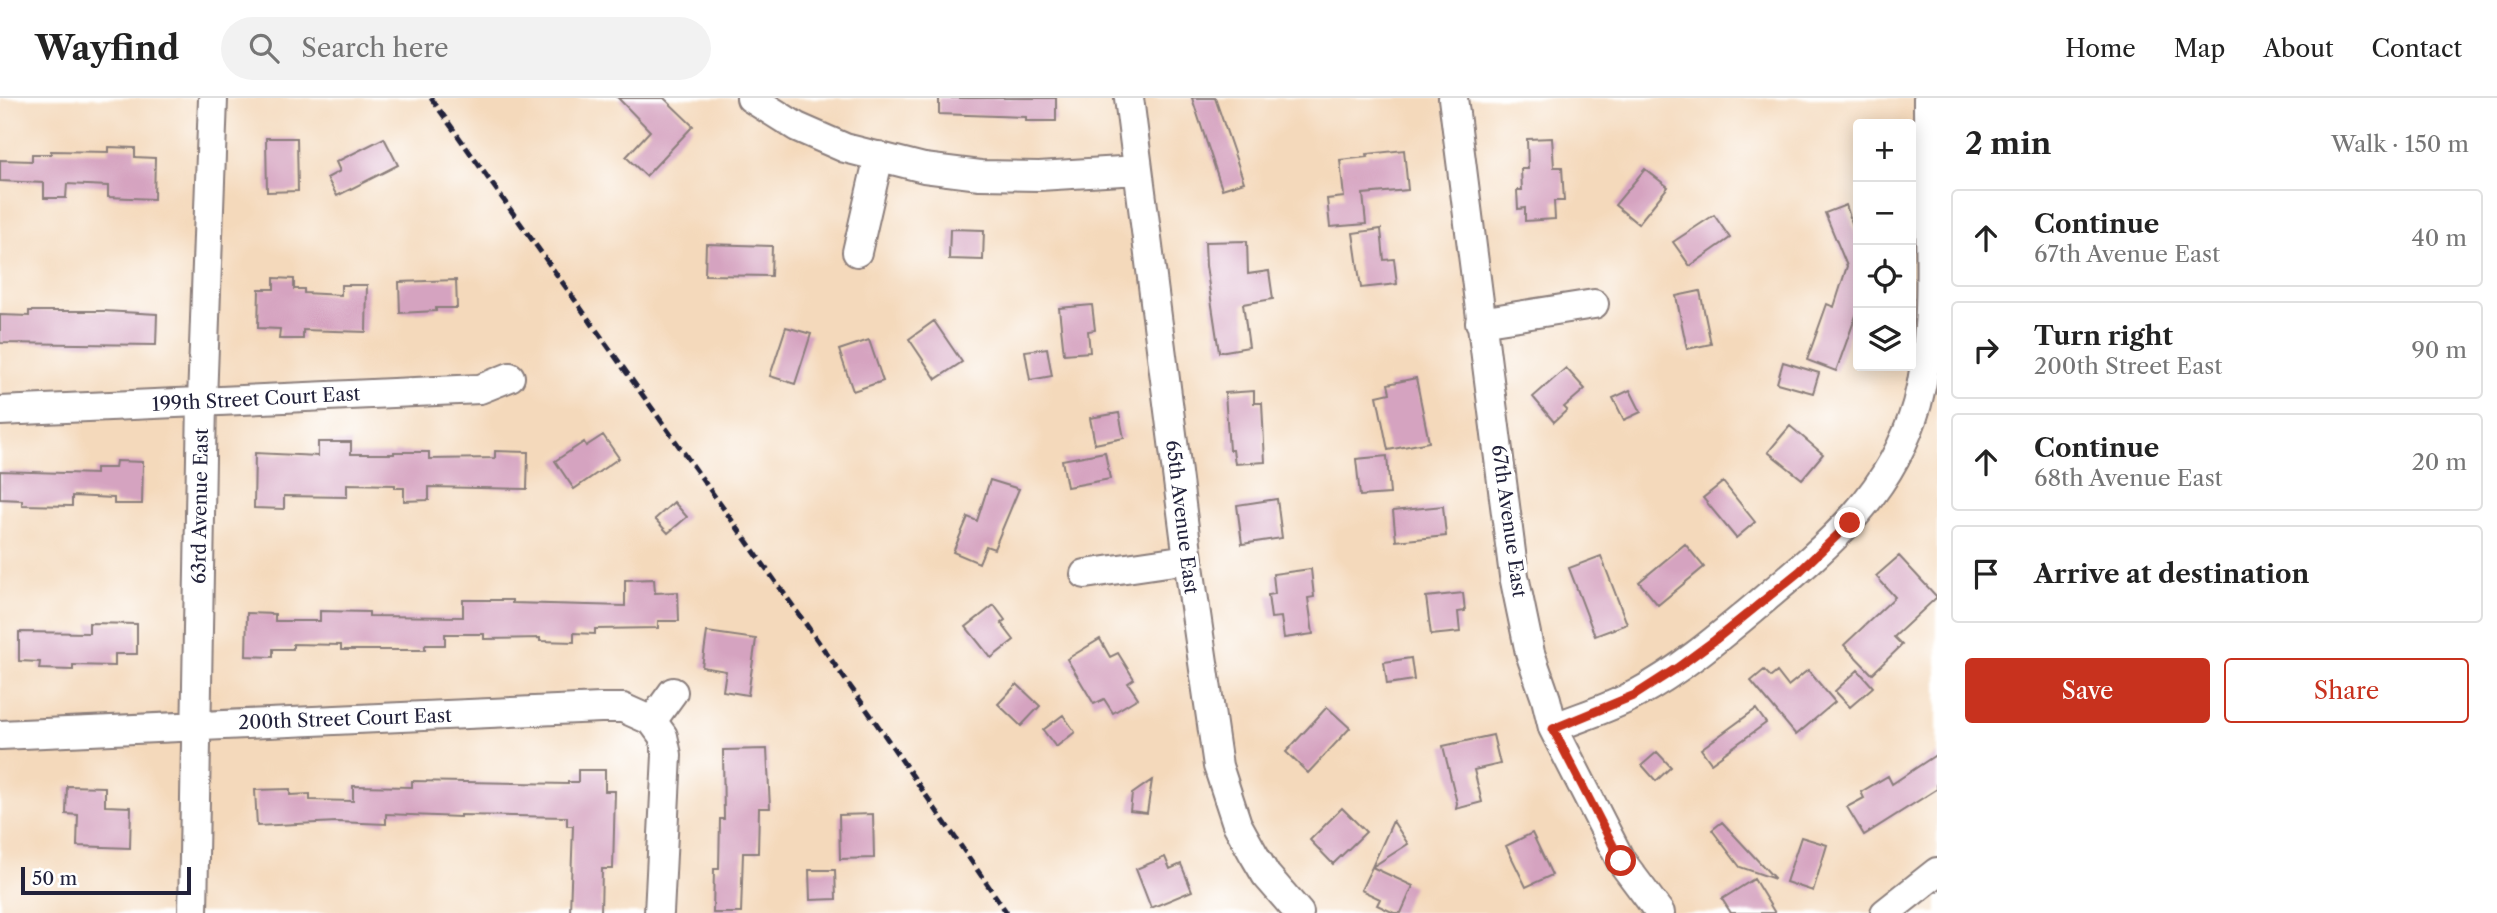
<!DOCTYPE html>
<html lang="en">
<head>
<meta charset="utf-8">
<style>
	body { margin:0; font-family:"Libre Caslon Text",serif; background:#f2f2f2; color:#222 }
	.controls { position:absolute; right:21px; top:21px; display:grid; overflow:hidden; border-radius:7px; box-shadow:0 4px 18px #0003 }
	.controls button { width:63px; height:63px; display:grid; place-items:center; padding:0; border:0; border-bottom:2px solid #e0e0e0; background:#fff; color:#222; font:35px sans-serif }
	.scale { position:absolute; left:21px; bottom:18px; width:170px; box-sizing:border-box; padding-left:7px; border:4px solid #22223b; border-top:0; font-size:19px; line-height:24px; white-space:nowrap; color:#22223b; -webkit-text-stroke:5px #fff; paint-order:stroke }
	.stop { position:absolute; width:21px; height:21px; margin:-16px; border:5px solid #c8321e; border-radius:50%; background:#fff }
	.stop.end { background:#c8321e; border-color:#fff; box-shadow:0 2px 7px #0008 }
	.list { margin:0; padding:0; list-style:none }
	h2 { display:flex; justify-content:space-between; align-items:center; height:91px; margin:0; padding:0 28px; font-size:30px }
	h2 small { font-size:23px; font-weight:400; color:#767676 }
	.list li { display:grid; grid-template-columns:46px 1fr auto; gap:21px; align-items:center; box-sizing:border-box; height:98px; margin:0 14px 14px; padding:0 14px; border:2px solid #e0e0e0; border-radius:7px }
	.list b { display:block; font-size:26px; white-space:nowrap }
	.list p { margin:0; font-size:23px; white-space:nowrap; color:#767676 }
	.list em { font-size:23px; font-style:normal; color:#767676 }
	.actions { display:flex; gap:14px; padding:21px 28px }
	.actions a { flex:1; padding:16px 0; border:2px solid #c8321e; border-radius:7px; text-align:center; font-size:24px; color:#c8321e }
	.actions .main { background:#c8321e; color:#fff }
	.icon { flex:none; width:38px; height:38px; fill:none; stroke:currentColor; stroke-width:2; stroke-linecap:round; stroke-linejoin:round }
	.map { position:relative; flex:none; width:1937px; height:815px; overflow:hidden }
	header { display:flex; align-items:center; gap:42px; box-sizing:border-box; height:98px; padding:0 35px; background:#fff; border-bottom:2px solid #e0e0e0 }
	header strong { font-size:33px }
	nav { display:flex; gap:38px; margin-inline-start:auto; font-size:24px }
	.search { width:490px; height:63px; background:#f2f2f2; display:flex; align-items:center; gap:18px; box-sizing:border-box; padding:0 24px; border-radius:38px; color:#767676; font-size:26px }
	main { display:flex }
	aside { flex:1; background:#fff }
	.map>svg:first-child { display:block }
</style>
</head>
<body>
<header>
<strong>Wayfind</strong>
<div class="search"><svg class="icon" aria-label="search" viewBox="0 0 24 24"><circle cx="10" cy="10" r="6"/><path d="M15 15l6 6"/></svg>Search here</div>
<nav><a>Home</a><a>Map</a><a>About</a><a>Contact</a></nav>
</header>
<main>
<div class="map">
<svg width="1937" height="815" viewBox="0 0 1937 815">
	<rect width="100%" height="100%" fill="#fff"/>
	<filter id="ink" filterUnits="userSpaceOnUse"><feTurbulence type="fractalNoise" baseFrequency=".0143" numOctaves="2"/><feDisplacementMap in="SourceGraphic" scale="14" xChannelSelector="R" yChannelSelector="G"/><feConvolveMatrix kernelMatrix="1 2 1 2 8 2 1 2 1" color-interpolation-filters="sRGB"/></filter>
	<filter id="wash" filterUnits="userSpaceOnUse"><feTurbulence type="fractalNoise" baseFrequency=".00686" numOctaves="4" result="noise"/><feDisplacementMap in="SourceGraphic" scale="28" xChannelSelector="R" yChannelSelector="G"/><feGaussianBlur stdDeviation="1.57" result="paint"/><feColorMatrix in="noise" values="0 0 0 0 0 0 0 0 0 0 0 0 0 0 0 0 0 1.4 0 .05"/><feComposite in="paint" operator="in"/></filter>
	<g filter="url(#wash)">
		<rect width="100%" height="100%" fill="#f4d9bb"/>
		<g id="blocks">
			<!-- building -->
			<path fill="#d5a3c0" d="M618,0H664L693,28L646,78L626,59L650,33Z
				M939,0H1056V23H1026V19L939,16Z
				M1192,0H1215L1244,84L1222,91Z
				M266,40H297L298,93L267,94Z
				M384,40L398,67L337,98L327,80L340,73L336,64Z
				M1552,40L1554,69H1562L1564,103H1554L1555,121L1525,123V110L1518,111L1517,92H1522L1521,71H1528L1527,41Z
				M109,49L135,50V59L155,60L154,101L108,99V88L67,86L66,100H44V85L0,83V62L32,63V56H51V53L109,54Z
				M1404,52L1408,92L1363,96L1366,126L1330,129L1327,101L1344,99L1340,62L1368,59L1367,56Z
				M1645,71L1668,89L1638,126L1615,107Z
				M1846,107L1858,143V212L1836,273L1807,262L1827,206L1834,209L1847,168L1825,115Z
				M1714,117L1730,140L1690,168L1673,144Z
				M950,131L984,132L983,162L949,161Z
				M1381,131L1384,162L1394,161L1397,186L1361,190L1353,135Z
				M1247,143L1248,176L1269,173L1273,201L1243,206L1249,249L1219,254L1206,168L1205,144Z
				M706,146L772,148L771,178L705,177Z
				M274,180L294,181V191H304V195L341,197V187H367L366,234L303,232V241H279L280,231L258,230L259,191H274Z
				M456,182L457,210H436V213L400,215L399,184Z
				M1700,193L1711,246L1687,251L1676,198Z
				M1092,207L1095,232L1088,233L1090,254L1064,256L1059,210Z
				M29,213H104L157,216L156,247L0,245V217L29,218Z
				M934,223L962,264L936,281L909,241Z
				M786,229L811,236L795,286L770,278Z
				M869,242L883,283L853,293L839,252Z
				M1047,250L1052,278L1030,282L1025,253Z
				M1783,264L1819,275L1813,295L1777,285Z
				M1566,270L1585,291L1564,309L1567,312L1554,324L1533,299Z
				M1416,280L1429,344L1388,352L1377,298L1390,295L1388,286Z
				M1630,292L1641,314L1624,322L1613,300Z
				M1254,293V305H1262L1265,364L1235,366L1233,352H1229L1225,295Z
				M1119,315L1124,340L1095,346L1090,320Z
				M1790,328L1823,356L1802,381L1768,354Z
				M603,337L619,360L574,391L555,363L584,344L586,348Z
				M318,344H351V356H394V354H429V361L495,360V353L528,354L527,391L429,389V402L404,403V390H395V387L347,386V399L284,398V411L254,410L255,355L318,358Z
				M1105,354L1110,381L1067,389L1062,362Z
				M1387,358L1390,396L1360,398L1356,361Z
				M116,363L143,364L142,406H114V400L72,398V408L22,407V402L0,401V373L96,376V370H115Z
				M990,382L1019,391L994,451L986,448L979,465L953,454L968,419L977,423Z
				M1723,384L1755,424L1736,440L1703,400Z
				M1277,401L1282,440L1242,446L1237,407Z
				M674,404L687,419L668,435L655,421Z
				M1443,408L1446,438L1396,443L1393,413Z
				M1685,446L1704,469L1658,507L1639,484Z
				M1601,458L1627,526L1595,538L1569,470Z
				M1899,458L1937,499L1894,539L1902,547L1872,576L1844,547L1895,499L1876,478Z
				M1311,471L1314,499L1308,500L1313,536L1284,540L1281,519L1271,520L1268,497L1275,496L1273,476Z
				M654,481L655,495L678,494L679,523H658V530L595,531V536L574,535V544L540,543V540L484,541V536H445V547H425V552H341V547L293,546V551H273V559L246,558L247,515L275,516V523H320V513L369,514V518L463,519V502H512V505L625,508V482Z
				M1463,495L1465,513L1458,514L1460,534L1431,537L1426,499Z
				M994,507L1005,522L1001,525L1014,542L991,560L966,529Z
				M89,525L137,526V556H115V568L73,567V572L39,571L40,564L19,563V534L89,535Z
				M707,534L756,541L748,597L723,593L726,573L702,569Z
				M1100,541L1110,559L1118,555L1134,581L1128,585L1138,600L1113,615L1104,601L1094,606L1067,561Z
				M1411,560L1414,582L1387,586L1384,564Z
				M1764,572L1771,579L1777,574L1788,588L1808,572L1835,604L1796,637L1751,583Z
				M1858,572L1873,589L1850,609L1835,593Z
				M1017,586L1040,608L1021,628L998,606Z
				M1327,609L1350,630L1308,675L1286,654Z
				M1756,611L1766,625L1711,665L1701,651Z
				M1063,617L1075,634L1056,649L1043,632Z
				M1493,637L1500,666L1474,672L1482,704L1456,711L1457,705L1443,648Z
				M767,651L770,710H759L758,755H743L741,815H713L714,771H719L720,721H724L723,652Z
				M1657,654L1671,669L1656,683L1642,667Z
				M1937,656V691L1864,737L1847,709L1864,700L1861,694L1888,678L1892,686Z
				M578,672H605V693H615L613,771H602L601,815L570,814L573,728H567V719L460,717V719L386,716V726L337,724L257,728L255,692L290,691V697L310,696V702L353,703V688L412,689V683L568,686V684H578Z
				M1152,682L1147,715L1130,713L1132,696Z
				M67,688L105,689V708L131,709L130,750L77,748L78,717L66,716Z
				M1342,710L1366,734L1333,766L1310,742Z
				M873,716L874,760L840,761L839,717Z
				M1393,723L1408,746L1372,769Z
				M1722,724L1775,781L1740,769L1712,732Z
				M1532,735L1552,777L1526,789L1506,748Z
				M1801,739L1827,747L1813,793L1786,784Z
				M1165,759L1170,771L1181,766L1192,793L1151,810L1136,771Z
				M1372,769L1413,788L1401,815H1394L1377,807L1380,801L1361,792Z
				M809,772H835L836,801L810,802Z
				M1754,781L1775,815H1731L1722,801Z"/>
		</g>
	</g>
	<g filter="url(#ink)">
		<use href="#blocks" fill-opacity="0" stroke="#8b7e7b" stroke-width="2"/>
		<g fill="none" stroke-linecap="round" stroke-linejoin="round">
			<!-- minor casing -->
			<g stroke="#8b7e7b" stroke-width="32">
				<path id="minor" d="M751,0L797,29L845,50L924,70L980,77L1039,78L1138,72
					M1129,0L1188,461L1218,668L1237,726L1253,755L1266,777L1299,815
					M1453,0L1514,478L1530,555L1546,601L1553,630L1621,763L1660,815
					M857,154L879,58
					M1480,224L1594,206
					M0,313L480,291L510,279
					M1085,476L1188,461
					M652,623L663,638L667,657L659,815
					M1553,630C1580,619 1610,610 1636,596C1679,573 1718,540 1755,509C1825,450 1891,398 1917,306C1933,246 1931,183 1930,122C1929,81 1928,41 1928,0
					M0,637L601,610H623L652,623L673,594
					M193,815L202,303L213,1
					M1885,815L1937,774"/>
			</g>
			<!-- minor -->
			<use href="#minor" stroke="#fff" stroke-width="28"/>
			<!-- rail -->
			<path stroke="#22223b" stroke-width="5" stroke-dasharray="10 5" stroke-linecap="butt" d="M431,0L872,619L1007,815"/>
		</g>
	</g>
	<g fill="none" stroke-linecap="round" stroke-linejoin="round" filter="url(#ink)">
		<!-- route -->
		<path stroke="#c8321e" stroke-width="9" d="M1621,763L1553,631L1635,597L1677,570L1715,542L1800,473L1850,425"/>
	</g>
	<g text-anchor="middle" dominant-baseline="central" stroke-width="7" stroke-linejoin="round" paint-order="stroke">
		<!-- street labels -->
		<g font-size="19" fill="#22223b" stroke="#fff">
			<text transform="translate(256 301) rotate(-3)">199th Street Court East</text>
			<text transform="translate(200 408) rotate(-89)">63rd Avenue East</text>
			<text transform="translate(1182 419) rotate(83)">65th Avenue East</text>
			<text transform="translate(1509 423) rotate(82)">67th Avenue East</text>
			<text transform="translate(345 621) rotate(-2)">200th Street Court East</text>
		</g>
	</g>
</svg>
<div class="controls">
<button>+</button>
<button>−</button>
<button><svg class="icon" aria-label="locate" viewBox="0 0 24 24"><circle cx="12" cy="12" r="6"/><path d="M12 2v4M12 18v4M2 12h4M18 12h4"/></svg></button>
<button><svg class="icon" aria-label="layers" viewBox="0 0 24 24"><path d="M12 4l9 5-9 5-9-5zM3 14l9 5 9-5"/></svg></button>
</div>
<div class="scale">50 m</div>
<div class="stop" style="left:1621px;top:763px"></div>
<div class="stop end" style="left:1850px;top:425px"></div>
</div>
<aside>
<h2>2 min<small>Walk · 150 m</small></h2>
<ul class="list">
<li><svg class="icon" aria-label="ahead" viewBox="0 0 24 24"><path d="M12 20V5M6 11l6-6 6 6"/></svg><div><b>Continue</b><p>67th Avenue East</p></div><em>40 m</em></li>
<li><svg class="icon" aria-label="right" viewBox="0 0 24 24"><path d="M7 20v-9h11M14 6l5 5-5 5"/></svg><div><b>Turn right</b><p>200th Street East</p></div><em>90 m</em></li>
<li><svg class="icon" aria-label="ahead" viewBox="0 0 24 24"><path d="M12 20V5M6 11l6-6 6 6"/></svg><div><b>Continue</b><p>68th Avenue East</p></div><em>20 m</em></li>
<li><svg class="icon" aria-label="arrive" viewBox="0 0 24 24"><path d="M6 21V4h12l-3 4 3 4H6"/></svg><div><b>Arrive at destination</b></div></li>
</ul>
<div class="actions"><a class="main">Save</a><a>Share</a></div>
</aside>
</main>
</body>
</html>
